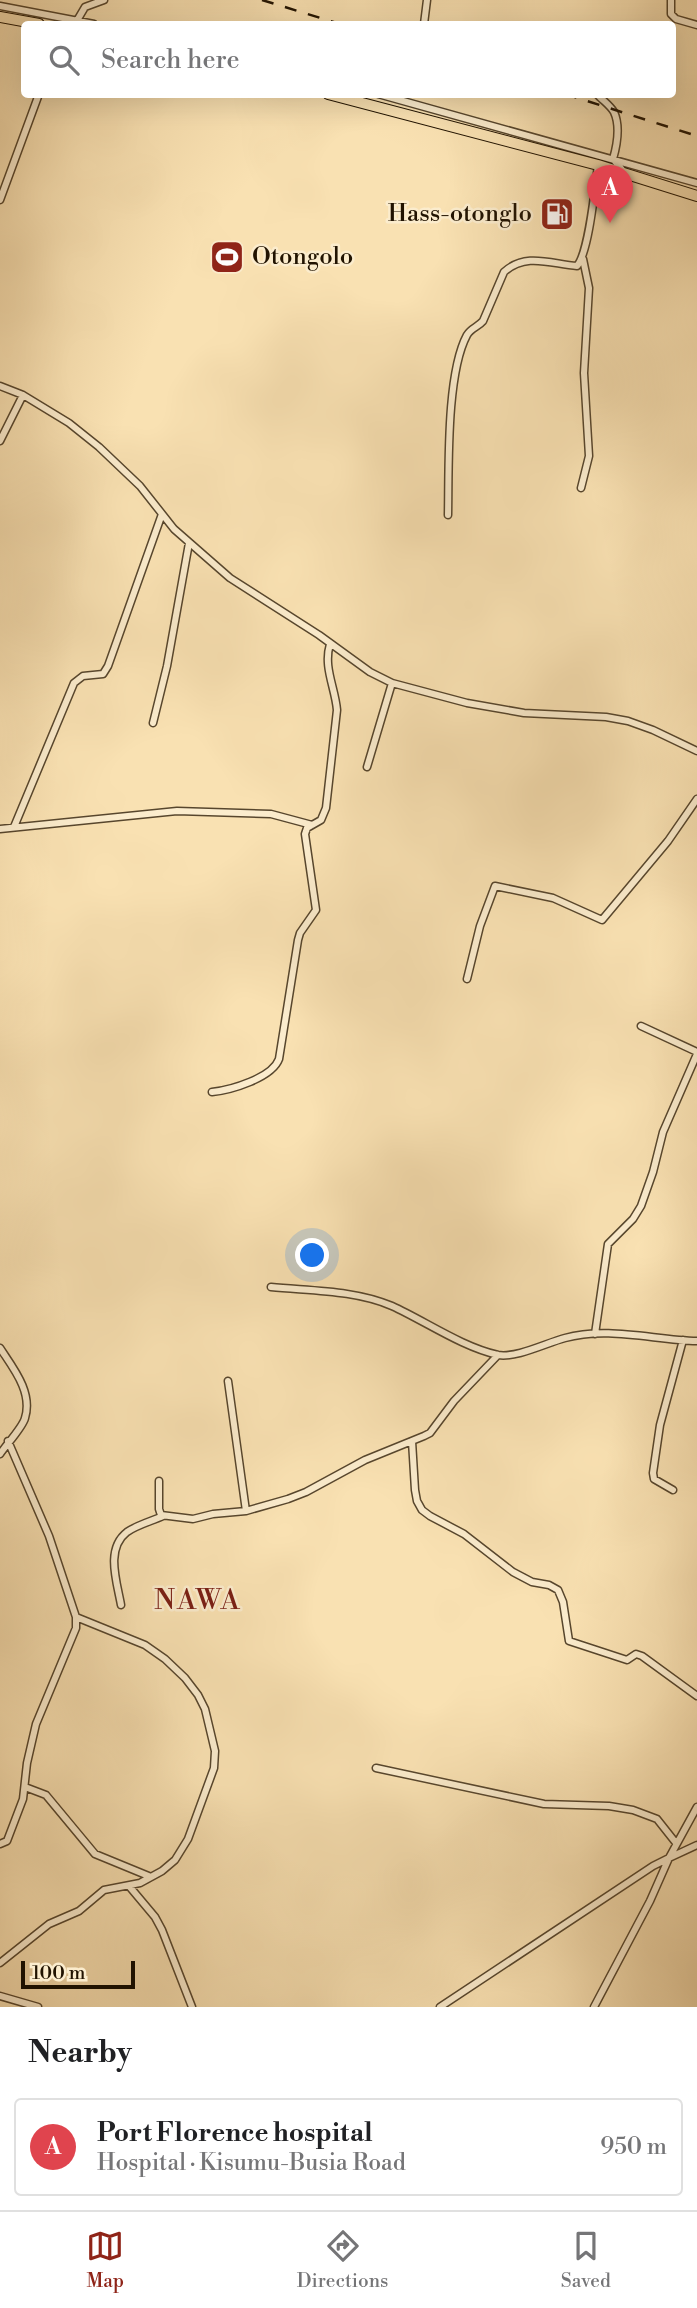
<!DOCTYPE html>
<html lang="en">
<head>
<meta charset="utf-8">
<style>
	body { margin:0; font-family:"Libre Bodoni",serif; background:#f2f2f2; color:#202124 }
	.scale { position:absolute; left:21px; bottom:18px; width:114px; box-sizing:border-box; padding-left:7px; border:4px solid #211301; border-top:0; font-size:19px; line-height:24px; white-space:nowrap; color:#211301; -webkit-text-stroke:5px #fbeccd; paint-order:stroke }
	.you { position:absolute; left:313px; top:1256px; width:24px; height:24px; margin:-18px; border:5px solid #fff; border-radius:50%; background:#1a73e8; box-shadow:0 0 0 10px #1a73e833 }
	.badge { display:grid; place-items:center; width:46px; height:46px; border-radius:50%; background:#8f2418; color:#fff; font-size:23px; font-weight:700 }
	.pin { position:absolute; translate:-50% -58px; filter:drop-shadow(0 2px 4px #0008) }
	.pin::after { content:''; position:absolute; top:37px; width:24px; height:21px; background:inherit; clip-path:polygon(0 0,100% 0,50% 100%) }
	.list { margin:0; padding:0; list-style:none }
	h2 { display:flex; justify-content:space-between; align-items:center; height:91px; margin:0; padding:0 28px; font-size:30px }
	h2 small { font-size:23px; font-weight:400; color:#757577 }
	.list li { display:grid; grid-template-columns:46px 1fr auto; gap:21px; align-items:center; box-sizing:border-box; height:98px; margin:0 14px 14px; padding:0 14px; border:2px solid #e0e0e0; border-radius:7px }
	.list b { display:block; font-size:26px; white-space:nowrap }
	.list p { margin:0; font-size:23px; white-space:nowrap; color:#757577 }
	.list em { font-size:23px; font-style:normal; color:#757577 }
	.icon { flex:none; width:38px; height:38px; fill:none; stroke:currentColor; stroke-width:2; stroke-linecap:round; stroke-linejoin:round }
	.map { position:relative; flex:none; width:697px; height:2007px; overflow:hidden }
	.search { position:absolute; background:#fff; box-shadow:0 7px 28px #0002; left:21px; right:21px; top:21px; height:77px; display:flex; align-items:center; gap:18px; box-sizing:border-box; padding:0 24px; border-radius:7px; color:#757577; font-size:26px }
	.sheet { height:203px; background:#fff }
	nav { display:flex; justify-content:space-around; align-items:center; box-sizing:border-box; height:98px; border-top:2px solid #e0e0e0; background:#fff; font-size:19px; color:#757577 }
	nav a { display:grid; justify-items:center; gap:4px }
	nav .on { color:#8f2418 }
	.map>svg:first-child { display:block }
</style>
</head>
<body>
<div class="map">
<svg width="697" height="2007" viewBox="0 0 697 2007">
	<rect width="100%" height="100%" fill="#f9e1b2"/>
	<filter id="stains"><feTurbulence type="fractalNoise" baseFrequency=".00286" numOctaves="4"/><feColorMatrix values="0 0 0 0 .2 0 0 0 0 .09 0 0 0 0 .02 0 0 0 .5 -.17"/></filter>
	<radialGradient id="worn" r=".72"><stop offset=".6" stop-color="#630" stop-opacity="0"/><stop offset="1" stop-color="#630" stop-opacity=".3"/></radialGradient>
	<g fill="none" stroke-linecap="round" stroke-linejoin="round">
		<!-- minor casing -->
		<g stroke="#57462d" stroke-width="9">
			<path id="minor" d="M671,0V14L676,19L697,25
				M0,6L94,24
				M75,24L85,7L104,0
				M424,24L427,0
				M378,94L697,183
				M597,94C602,100 610,105 614,112C620,125 617,145 613,159L624,172
				M0,200L39,94
				M0,386L23,395L69,423L99,447L140,486L174,529L230,578L319,635L370,672L392,683L467,703L524,713L606,717L628,721L653,730L697,751
				M0,441L23,395
				M581,488L589,456L584,373L589,288L583,259
				M448,515C449,469 446,374 467,335C471,328 478,327 483,321L504,272C526,252 551,264 577,266C589,252 595,187 598,165
				M153,723L167,666L189,543
				M367,767L392,683
				M14,827L74,683L83,676L103,674L108,666L162,514
				M0,829L177,811L271,814L312,825
				M467,979L480,926L495,886L553,898L602,920L668,841L697,799
				M641,1026L697,1052
				M212,1092C231,1090 272,1078 279,1059L298,940L300,933L316,910L305,834L307,828L321,820L326,808L337,710C335,687 323,667 330,644
				M271,1287C311,1291 355,1290 392,1306C425,1321 462,1347 498,1355C517,1358 546,1343 565,1338C607,1326 654,1340 697,1341
				M595,1334L608,1244L633,1219L641,1206L653,1172L663,1132L697,1054
				M0,1348C13,1368 33,1392 25,1418C23,1427 6,1445 0,1454
				M228,1381L246,1511
				M412,1441L415,1490L417,1501L422,1510L430,1516L464,1534L513,1572L532,1582L549,1585L558,1590L563,1602L569,1641L627,1660L636,1654L642,1656L697,1696
				M159,1481V1509L161,1515L193,1519L213,1514L246,1511L288,1499L306,1492L365,1460L424,1436L430,1433L454,1401L498,1355
				M673,1490L654,1479L653,1473L660,1425L683,1340
				M121,1605C117,1582 105,1549 127,1532C137,1525 152,1521 163,1516
				M376,1768L544,1804L609,1806L633,1810L657,1819L676,1843
				M25,1787L46,1795L95,1854L151,1877
				M0,1844L7,1841L23,1799L27,1763L36,1724L76,1628V1617L49,1536L8,1441
				M129,1886L155,1917L162,1930L192,2007
				M0,1963L49,1924L79,1911L104,1890L140,1883L162,1871L175,1860L188,1839L214,1768L215,1751L205,1709L198,1695L185,1678L165,1659L145,1645L76,1617
				M0,1996L38,2007
				M440,2007L653,1866L669,1858L697,1807
				M594,2007L650,1901L669,1858L697,1845"/>
		</g>
		<!-- trunk casing -->
		<g stroke="#211301" stroke-width="12">
			<path id="trunk" d="M0,17L39,24
				M328,94L598,165L697,196"/>
		</g>
		<!-- minor -->
		<use href="#minor" stroke="#fbeccd" stroke-width="6"/>
		<!-- trunk -->
		<use href="#trunk" stroke="#f9e1b2" stroke-width="10"/>
		<!-- rail -->
		<path stroke="#211301" stroke-width="2.5" stroke-dasharray="12 12" stroke-linecap="butt" d="M262,0L340,24
			M565,94L697,136"/>
	</g>
	<!-- icons -->
	<defs>
		<g id="fuel-square" transform="scale(1.75)"><rect x="-9" y="-9" width="18" height="18" rx="4" fill="#8f2418" stroke="#fbeccd"/><path d="M-5.5-6h7V0h2V4h1.3V-2.5L3-4.5l.8-.8L6-3V5H2.5V1h-1V6h-7ZM-4.2-4.7v3.2H.2V-4.7Z" fill="#fff"/></g>
		<g id="stadium-square" transform="scale(1.75)"><rect x="-9" y="-9" width="18" height="18" rx="4" fill="#8f2418" stroke="#fbeccd"/><path d="M0-5a6.5 5 0 1 0 0 10a6.5 5 0 1 0 0-10ZM-3.5-1.8h7v3.6h-7Z" fill="#fff"/></g>
	</defs>
	<g fill-rule="evenodd">
		<use href="#fuel-square" x="557" y="214"/>
		<use href="#stadium-square" x="227" y="257"/>
	</g>
	<g text-anchor="middle" dominant-baseline="central" stroke-width="5" stroke-linejoin="round" paint-order="stroke">
		<!-- poi labels -->
		<g font-size="24" fill="#211301" stroke="#fbeccd" text-anchor="end">
			<text x="532" y="214">Hass-otonglo</text>
			<text x="252" y="257" text-anchor="start">Otongolo</text>
		</g>
		<!-- quarter labels -->
		<g font-size="28" letter-spacing="2" fill="#7a1f14" stroke="#fbeccd">
			<text x="198" y="1600">NAWA</text>
		</g>
	</g>
	<rect width="100%" height="100%" filter="url(#stains)"/>
	<rect width="100%" height="100%" fill="url(#worn)"/>
</svg>
<div class="scale">100 m</div>
<div class="you"></div>
<div class="pin badge" style="left:610px;top:223px;background:#e0444e">A</div>
<div class="search"><svg class="icon" aria-label="search" viewBox="0 0 24 24"><circle cx="10" cy="10" r="6"/><path d="M15 15l6 6"/></svg>Search here</div>
</div>
<section class="sheet">
<h2>Nearby<small></small></h2>
<ul class="list">
<li><span class="badge" style="background:#e0444e">A</span><div><b>Port Florence hospital</b><p>Hospital · Kisumu-Busia Road</p></div><em>950 m</em></li>
</ul>
</section>
<nav>
<a class="on"><svg class="icon" aria-label="map" viewBox="0 0 24 24"><path d="M3 6l6-2 6 2 6-2v14l-6 2-6-2-6 2zM9 4v14M15 6v14"/></svg>Map</a>
<a><svg class="icon" aria-label="directions" viewBox="0 0 24 24"><path d="M12 3l9 9-9 9-9-9zM9 14v-3h6M13 9l2 2-2 2"/></svg>Directions</a>
<a><svg class="icon" aria-label="saved" viewBox="0 0 24 24"><path d="M7 4h10v16l-5-4-5 4z"/></svg>Saved</a>
</nav>
</body>
</html>
